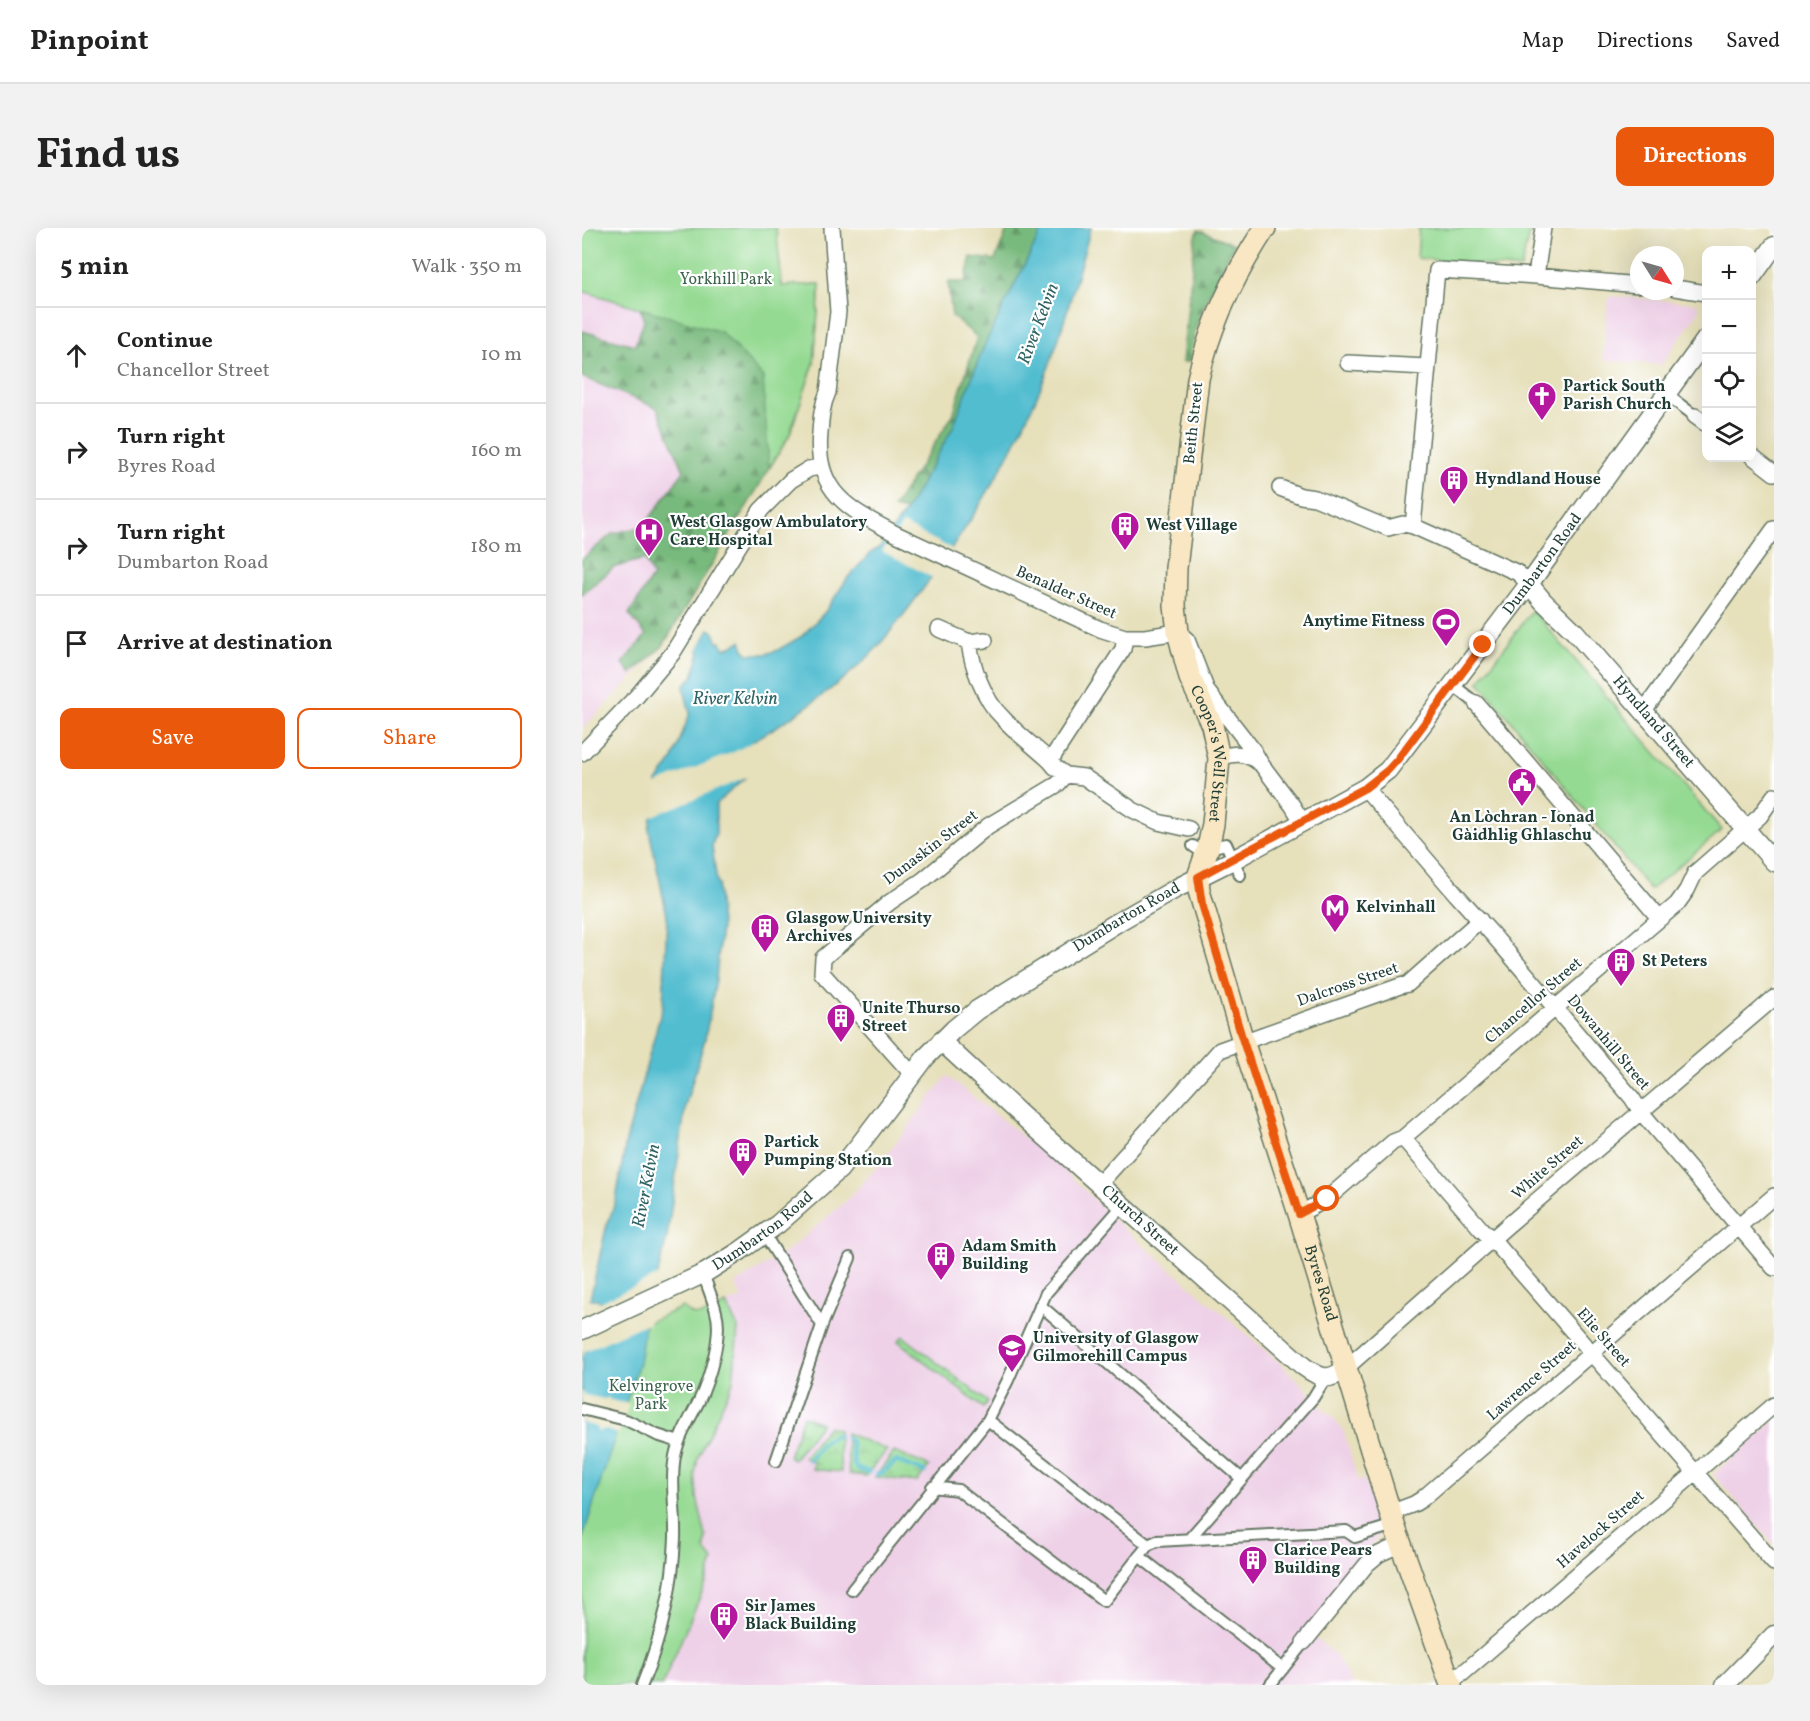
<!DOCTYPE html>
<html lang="en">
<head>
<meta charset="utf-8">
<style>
	body { margin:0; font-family:Vollkorn,serif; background:#f2f2f2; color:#222 }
	.controls { position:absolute; right:18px; top:18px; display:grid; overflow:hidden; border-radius:12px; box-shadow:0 6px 24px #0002 }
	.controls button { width:54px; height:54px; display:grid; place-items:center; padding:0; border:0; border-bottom:2px solid #e0e0e0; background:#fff; color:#222; font:30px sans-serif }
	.compass { position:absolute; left:1048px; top:18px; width:54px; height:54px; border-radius:50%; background:#fff; box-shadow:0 6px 24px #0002; rotate:127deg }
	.stop { position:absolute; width:18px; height:18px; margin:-14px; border:4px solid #ea580c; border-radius:50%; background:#fff }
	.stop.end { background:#ea580c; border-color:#fff; box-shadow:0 2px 6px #0008 }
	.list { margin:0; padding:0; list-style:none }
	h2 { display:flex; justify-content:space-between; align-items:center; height:78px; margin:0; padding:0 24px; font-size:26px }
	h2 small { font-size:20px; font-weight:400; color:#767676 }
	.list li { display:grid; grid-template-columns:39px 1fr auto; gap:18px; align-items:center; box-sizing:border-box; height:96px; padding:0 24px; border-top:2px solid #e0e0e0 }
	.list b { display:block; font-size:22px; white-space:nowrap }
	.list p { margin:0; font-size:20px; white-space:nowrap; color:#767676 }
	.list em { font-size:20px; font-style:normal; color:#767676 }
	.actions { display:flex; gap:12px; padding:18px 24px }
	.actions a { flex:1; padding:14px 0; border:2px solid #ea580c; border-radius:12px; text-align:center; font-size:21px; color:#ea580c }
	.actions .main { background:#ea580c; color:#fff }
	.icon { flex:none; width:33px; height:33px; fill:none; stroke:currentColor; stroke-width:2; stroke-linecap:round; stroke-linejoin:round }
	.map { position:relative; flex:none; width:1192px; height:1457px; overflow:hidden; border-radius:12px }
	header { display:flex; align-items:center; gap:36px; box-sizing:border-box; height:84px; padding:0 30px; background:#fff; border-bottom:2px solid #e0e0e0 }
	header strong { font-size:28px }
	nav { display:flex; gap:33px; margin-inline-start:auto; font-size:21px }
	.intro { display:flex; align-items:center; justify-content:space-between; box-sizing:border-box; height:144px; padding:0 36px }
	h1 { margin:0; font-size:42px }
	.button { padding:15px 27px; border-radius:12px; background:#ea580c; color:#fff; font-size:21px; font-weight:700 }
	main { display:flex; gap:36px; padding:0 36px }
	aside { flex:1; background:#fff; border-radius:12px; box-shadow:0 6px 24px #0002 }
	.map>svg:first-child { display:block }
</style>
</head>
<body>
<header>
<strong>Pinpoint</strong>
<nav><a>Map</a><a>Directions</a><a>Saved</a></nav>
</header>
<div class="intro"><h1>Find us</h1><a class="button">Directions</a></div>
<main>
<aside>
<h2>5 min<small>Walk · 350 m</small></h2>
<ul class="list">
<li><svg class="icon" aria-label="ahead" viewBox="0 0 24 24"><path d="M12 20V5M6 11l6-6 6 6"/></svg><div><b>Continue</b><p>Chancellor Street</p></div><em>10 m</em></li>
<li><svg class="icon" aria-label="right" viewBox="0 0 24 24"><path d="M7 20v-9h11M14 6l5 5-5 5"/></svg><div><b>Turn right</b><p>Byres Road</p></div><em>160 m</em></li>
<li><svg class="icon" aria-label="right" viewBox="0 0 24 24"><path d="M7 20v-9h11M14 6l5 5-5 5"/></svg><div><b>Turn right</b><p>Dumbarton Road</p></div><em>180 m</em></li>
<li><svg class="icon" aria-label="arrive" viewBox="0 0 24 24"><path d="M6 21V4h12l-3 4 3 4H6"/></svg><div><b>Arrive at destination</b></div></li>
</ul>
<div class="actions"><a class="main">Save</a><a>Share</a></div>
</aside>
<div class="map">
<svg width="1192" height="1457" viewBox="0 0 1192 1457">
	<defs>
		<pattern id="grass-dots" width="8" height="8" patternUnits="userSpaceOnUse" patternTransform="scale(1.5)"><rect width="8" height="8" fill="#95da93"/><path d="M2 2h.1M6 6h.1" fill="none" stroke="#80bc7f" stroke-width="1.8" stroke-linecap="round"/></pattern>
		<pattern id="forest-firs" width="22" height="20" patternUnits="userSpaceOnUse" patternTransform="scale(1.5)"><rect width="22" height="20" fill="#78ba7d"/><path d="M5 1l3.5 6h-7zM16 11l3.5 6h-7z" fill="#629867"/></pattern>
		<pattern id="wetland-marsh" width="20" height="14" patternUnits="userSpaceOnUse" patternTransform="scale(1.5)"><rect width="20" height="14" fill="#95da93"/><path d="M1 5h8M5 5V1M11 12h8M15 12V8" fill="none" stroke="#80bc7f"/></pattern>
	</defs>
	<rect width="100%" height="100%" fill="#fff"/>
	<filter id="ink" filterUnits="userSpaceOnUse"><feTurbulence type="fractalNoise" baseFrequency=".0167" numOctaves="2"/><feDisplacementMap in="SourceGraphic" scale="12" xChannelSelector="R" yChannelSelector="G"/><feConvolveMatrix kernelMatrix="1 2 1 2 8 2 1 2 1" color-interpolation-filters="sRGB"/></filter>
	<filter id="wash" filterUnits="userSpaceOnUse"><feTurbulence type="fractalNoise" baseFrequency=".008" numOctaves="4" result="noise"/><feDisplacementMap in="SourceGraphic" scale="24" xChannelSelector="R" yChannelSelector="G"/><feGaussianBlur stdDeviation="1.35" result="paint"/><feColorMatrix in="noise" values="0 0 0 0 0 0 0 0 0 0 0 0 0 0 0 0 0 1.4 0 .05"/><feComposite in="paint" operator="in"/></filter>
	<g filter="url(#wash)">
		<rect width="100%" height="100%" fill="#e6e0bb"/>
		<!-- built -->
		<path fill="#eed0e7" d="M0,63L139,104L80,419L0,501Z
			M1028,68L1113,75L1116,77L1117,83L1079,137L1021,132L1026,71H1028Z
			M365,848L479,939L544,1003L698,1135L726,1163L738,1178L755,1193L754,1195L761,1201L776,1253L783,1251L798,1301V1306L725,1403L752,1426L763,1443L770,1457H80L129,1342L123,1322L124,1309L115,1269L113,1245L116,1230L151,1154L156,1100L144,1076L152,1072L160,1071L153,1056L204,1024L263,974L296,938Z
			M1192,1193V1317L1131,1246Z"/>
		<!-- grass -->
		<path fill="url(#grass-dots)" stroke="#5a8c64" stroke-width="1.5" d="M321,1108L406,1174L401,1180L316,1113Z"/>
		<!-- forest -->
		<path fill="url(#forest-firs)" stroke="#4c7c58" stroke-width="1.5" d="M194,0L200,58L238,56L232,135L207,208L80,419L49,446L41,435L64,407L47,386L71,348L62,331L31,340L0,367V331L30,306L62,298L102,243L75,180L0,149V103L53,117L62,93L48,50Z
			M426,0H461L402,118L371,199L324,283L311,280L371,187L395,109L370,88L366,54H383L389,29L413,32Z
			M616,2L652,16L624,73L613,101L607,134H600L613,12Z"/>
		<!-- wetland -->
		<path fill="url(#wetland-marsh)" stroke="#5a8c64" stroke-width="1.5" d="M221,1188L239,1195L211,1232L207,1228Z
			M246,1198L256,1202L259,1244L230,1241L232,1235L222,1229Z
			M264,1205L305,1222L284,1248L267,1246Z
			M312,1224L347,1238L335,1254L293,1249Z"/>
		<!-- park -->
		<path fill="#95da93" stroke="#5a8c64" stroke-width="1.5" d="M0,0H194L200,58L238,56L232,135L207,208L187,240L181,149L139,104L0,63Z
			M837,0H948L939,41L835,30Z
			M950,382L1140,602L1068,662L897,454Z
			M144,1076L156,1100L151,1154L116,1230L113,1245L115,1269L124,1309L123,1322L131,1333L124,1355L80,1457H0V1123L101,1079C113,1095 130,1084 144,1076Z"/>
		<!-- water -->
		<path fill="#53bdd0" stroke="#397d82" stroke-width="1.5" d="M461,0H509C493,53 480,109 458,161C429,230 393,289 349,350C329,377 310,404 287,428C252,462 211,489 170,514L171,543L134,576V606L130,617L135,654L137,658L136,660L139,698L134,752L123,811L104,875L85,1009L63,1097L57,1134L0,1312V1128L3,1124L18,1073L14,1071H8L24,1000L34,972L44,913L81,777L85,687L67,602L75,554L90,533L108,485L102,461L103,456L111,449L118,424L116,422L127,401L132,404L136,415L139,414L143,421L159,413L163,423L166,426H184L196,422L220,408L243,384L267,348L290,324L298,319L324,283L371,199L402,118Z"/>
		<!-- pier -->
		<path fill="#e6e0bb" d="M321,296L372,322L351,350L300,323Z
			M192,502V504L173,516L174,543L171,547L66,590L71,557L154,523Z
			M80,1040L66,1097L63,1096L3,1123L0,1130V1123L14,1075L8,1074L9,1072H15L18,1074L75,1048Z
			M0,1163L2,1167L23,1171L26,1169L28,1172L47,1176L36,1209V1206L21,1201L16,1204L14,1199L0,1195Z"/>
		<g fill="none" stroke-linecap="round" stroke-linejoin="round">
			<!-- stream -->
			<path stroke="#53bdd0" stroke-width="4.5" d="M265,1210L269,1214L272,1236L275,1241L287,1244
				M227,1232C235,1222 243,1208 256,1208
				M295,1246L300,1245L314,1233L343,1244"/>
		</g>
	</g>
	<g filter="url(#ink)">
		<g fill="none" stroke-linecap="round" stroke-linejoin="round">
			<!-- pedestrian casing -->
			<g stroke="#657663" stroke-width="14">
				<path id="pedestrian" d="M1084,166L1113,188
					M871,457L894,475
					M611,618L617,622L644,616L658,647
					M182,1006L240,1097L194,1233
					M458,1077L660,1251
					M240,1097L268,1030
					M0,1181L44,1192L75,1207L97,1214
					M350,1259L376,1262L522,1373L566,1317L406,1192
					M607,1311L731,1170L744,1149
					M566,1317L575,1313L764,1303L773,1309L812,1297
					M557,1328L701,1441
					M270,1362L406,1192L426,1152L464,1065L541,977
					M60,1457C79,1410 91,1361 93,1310C94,1283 88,1255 93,1228C97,1208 108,1191 117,1173C127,1152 141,1107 134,1084C131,1071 125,1058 121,1045
					M688,1457L722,1414"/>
			</g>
			<!-- minor casing -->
			<g stroke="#657663" stroke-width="18">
				<path id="minor" d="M250,0L256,84L246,164C240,177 239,190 238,205C232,264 268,282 314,306L518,401L543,409H563L596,404L605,412L625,463L671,522L679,536L710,577L720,593
					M954,48L961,0
					M1093,60L1124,65
					M766,135L845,139
					M1113,188L1124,196
					M1170,228L1192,245
					M698,260L719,268L733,270L806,300L821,296L831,298L936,345L947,356
					M831,298L855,42L954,48L1057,57
					M357,401L387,414L403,412
					M387,414C390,438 402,472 420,489C434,505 452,518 468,533L473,539L484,547L502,549L551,582L576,594L607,601
					M894,475L1077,690
					M1061,484L1192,301
					M0,525L55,468L90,426L179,282L209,252L227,241L238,239
					M637,530C652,525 663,524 676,534
					M468,533L541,421L543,409
					M783,560L874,666L910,706L1050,870L1059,884L1192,1040
					M330,846L240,745L241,730L308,674L341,652L406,598L476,556L484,547
					M821,910L899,1001L911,1012L1192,1335
					M517,956L638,822L818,758L826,756L898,692
					M717,986L745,971L811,914L821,910L1095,676L1105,662L1113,645L1178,588L1192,568
					M764,1140L925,998L1192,770
					M808,1285L832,1276L840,1271L1192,968
					M722,1414L785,1336L797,1326L819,1316
					M868,1454L881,1445L1192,1177"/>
			</g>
			<!-- tertiary casing -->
			<g stroke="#657663" stroke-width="21">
				<g id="tertiary">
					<path d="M1170,49L1192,18"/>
					<path id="s1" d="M947,356L961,373L993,404L1192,634"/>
					<path id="s2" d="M359,813L449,896L721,1138C739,1151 747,1154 764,1140"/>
					<path id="s3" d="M0,1102L123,1045L158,1023L196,996L257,942L278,916L344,829L372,801L395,782L536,694L595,660L651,632L783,560L806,542L947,356L1124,111"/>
					<path d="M1143,1457L1192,1407"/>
				</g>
			</g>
			<!-- secondary casing -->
			<g stroke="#657663" stroke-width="24">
				<g id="secondary">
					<path id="s4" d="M683,0C652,47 628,96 616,151L594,340L593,378L596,404L608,450L630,497L637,530L631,596L626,620L616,649L617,663L661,813L717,986L812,1297L869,1457"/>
				</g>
			</g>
			<!-- pedestrian -->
			<use href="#pedestrian" stroke="#fff" stroke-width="10"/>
			<!-- minor -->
			<use href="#minor" stroke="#fff" stroke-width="15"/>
			<!-- tertiary -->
			<use href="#tertiary" stroke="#fff" stroke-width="18"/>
			<!-- secondary -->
			<use href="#secondary" stroke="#f9e7c3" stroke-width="21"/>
		</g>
	</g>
	<g fill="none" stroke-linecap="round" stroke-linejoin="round" filter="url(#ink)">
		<!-- route -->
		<path stroke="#ea580c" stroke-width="8" d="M745,971L717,986L661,813L620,676L616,649L783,560L806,542L815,532L901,417"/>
	</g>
	<!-- icons -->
	<defs>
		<g id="church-pin" transform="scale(1.5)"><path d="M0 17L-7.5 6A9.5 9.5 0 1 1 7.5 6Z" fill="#b5179e" stroke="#fff"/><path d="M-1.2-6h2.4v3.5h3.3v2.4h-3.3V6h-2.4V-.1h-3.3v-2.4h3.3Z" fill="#fff"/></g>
		<g id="building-pin" transform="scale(1.5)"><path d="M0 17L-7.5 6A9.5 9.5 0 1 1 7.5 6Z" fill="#b5179e" stroke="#fff"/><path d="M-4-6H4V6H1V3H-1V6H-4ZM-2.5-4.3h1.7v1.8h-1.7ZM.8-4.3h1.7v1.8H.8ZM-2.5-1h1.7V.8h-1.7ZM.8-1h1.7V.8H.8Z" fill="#fff"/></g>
		<g id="hospital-pin" transform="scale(1.5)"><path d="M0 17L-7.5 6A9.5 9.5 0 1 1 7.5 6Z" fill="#b5179e" stroke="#fff"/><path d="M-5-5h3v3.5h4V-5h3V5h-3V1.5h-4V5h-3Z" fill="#fff"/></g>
		<g id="stadium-pin" transform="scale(1.5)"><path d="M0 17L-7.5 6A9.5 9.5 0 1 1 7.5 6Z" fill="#b5179e" stroke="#fff"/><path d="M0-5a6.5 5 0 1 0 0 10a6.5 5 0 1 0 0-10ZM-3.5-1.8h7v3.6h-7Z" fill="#fff"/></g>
		<g id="civic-pin" transform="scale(1.5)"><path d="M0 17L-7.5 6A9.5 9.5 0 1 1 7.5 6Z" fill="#b5179e" stroke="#fff"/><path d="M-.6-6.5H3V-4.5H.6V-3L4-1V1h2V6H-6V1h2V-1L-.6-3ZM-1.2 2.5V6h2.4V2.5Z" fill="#fff"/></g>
		<g id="metro-pin" transform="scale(1.5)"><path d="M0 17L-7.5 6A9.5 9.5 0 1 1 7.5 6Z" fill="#b5179e" stroke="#fff"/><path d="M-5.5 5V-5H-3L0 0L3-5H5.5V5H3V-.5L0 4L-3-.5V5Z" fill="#fff"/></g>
		<g id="university-pin" transform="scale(1.5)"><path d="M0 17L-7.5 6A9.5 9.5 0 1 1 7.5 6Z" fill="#b5179e" stroke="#fff"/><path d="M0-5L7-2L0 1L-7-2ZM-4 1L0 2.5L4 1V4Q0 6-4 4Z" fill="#fff"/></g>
	</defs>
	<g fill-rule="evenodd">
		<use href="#church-pin" x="960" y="168"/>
		<use href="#building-pin" x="872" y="252"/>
		<use href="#building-pin" x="543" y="298"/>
		<use href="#hospital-pin" x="67" y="304"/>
		<use href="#stadium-pin" x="864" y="394"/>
		<use href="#civic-pin" x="940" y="554"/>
		<use href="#metro-pin" x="753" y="680"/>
		<use href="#building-pin" x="183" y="700"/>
		<use href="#building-pin" x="1039" y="734"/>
		<use href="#building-pin" x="259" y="790"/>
		<use href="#building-pin" x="161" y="924"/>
		<use href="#building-pin" x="359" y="1028"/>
		<use href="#university-pin" x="430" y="1120"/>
		<use href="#building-pin" x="671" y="1332"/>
		<use href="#building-pin" x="142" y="1388"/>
	</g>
	<g text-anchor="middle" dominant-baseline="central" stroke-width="4.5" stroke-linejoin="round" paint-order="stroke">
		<!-- park labels -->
		<g font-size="16" fill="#3c644c" stroke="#fff">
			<text x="144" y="52">Yorkhill Park</text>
			<text x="69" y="1159">Kelvingrove<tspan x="69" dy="18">Park</tspan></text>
		</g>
		<!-- poi labels -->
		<g font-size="16" font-weight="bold" fill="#1f3d34" stroke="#fff" text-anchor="start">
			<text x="981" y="159">Partick South<tspan x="981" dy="18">Parish Church</tspan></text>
			<text x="893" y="252">Hyndland House</text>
			<text x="88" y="295">West Glasgow Ambulatory<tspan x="88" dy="18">Care Hospital</tspan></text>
			<text x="564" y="298">West Village</text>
			<text x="843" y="394" text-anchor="end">Anytime Fitness</text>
			<text x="940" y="590" text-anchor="middle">An Lòchran - Ionad<tspan x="940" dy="18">Gàidhlig Ghlaschu</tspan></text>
			<text x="774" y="680">Kelvinhall</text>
			<text x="204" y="691">Glasgow University<tspan x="204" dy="18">Archives</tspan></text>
			<text x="1060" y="734">St Peters</text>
			<text x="280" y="781">Unite Thurso<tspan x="280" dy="18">Street</tspan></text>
			<text x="182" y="915">Partick<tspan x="182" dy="18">Pumping Station</tspan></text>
			<text x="380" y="1019">Adam Smith<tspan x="380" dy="18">Building</tspan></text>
			<text x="451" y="1111">University of Glasgow<tspan x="451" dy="18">Gilmorehill Campus</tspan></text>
			<text x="692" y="1323">Clarice Pears<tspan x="692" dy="18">Building</tspan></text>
			<text x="163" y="1379">Sir James<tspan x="163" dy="18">Black Building</tspan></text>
		</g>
		<!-- street labels -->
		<g font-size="16" fill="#1f3d34" stroke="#fff">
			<text transform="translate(612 195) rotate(-84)">Beith Street</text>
			<text stroke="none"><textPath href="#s3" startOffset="1251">Dumbarton Road</textPath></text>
			<text transform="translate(484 365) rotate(24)">Benalder Street</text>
			<text stroke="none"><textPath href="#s1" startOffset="186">Hyndland Street</textPath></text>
			<text stroke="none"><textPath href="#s4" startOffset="548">Cooper's Well Street</textPath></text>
			<text transform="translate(349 620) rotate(-37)">Dunaskin Street</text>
			<text stroke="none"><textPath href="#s3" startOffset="693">Dumbarton Road</textPath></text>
			<text transform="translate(766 757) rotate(-19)">Dalcross Street</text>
			<text transform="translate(952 773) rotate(-41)">Chancellor Street</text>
			<text transform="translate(1026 815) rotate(50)">Dowanhill Street</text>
			<text transform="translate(966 940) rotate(-41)">White Street</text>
			<text stroke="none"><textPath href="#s2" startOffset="268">Church Street</textPath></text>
			<text stroke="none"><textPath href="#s3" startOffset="207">Dumbarton Road</textPath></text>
			<text stroke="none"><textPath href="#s4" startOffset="1100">Byres Road</textPath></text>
			<text transform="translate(1021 1110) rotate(49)">Elie Street</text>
			<text transform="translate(950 1153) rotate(-41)">Lawrence Street</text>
			<text transform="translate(1019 1302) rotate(-41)">Havelock Street</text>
		</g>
		<!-- water labels -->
		<g font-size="18" font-style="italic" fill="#2f6363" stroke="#fff">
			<text transform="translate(457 96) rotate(-69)">River Kelvin</text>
			<text x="153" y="471">River Kelvin</text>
			<text transform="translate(65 958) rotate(-79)">River Kelvin</text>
		</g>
	</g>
</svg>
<div class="controls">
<button>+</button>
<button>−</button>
<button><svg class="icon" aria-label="locate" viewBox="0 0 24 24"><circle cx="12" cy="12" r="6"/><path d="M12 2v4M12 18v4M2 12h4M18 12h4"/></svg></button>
<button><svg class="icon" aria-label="layers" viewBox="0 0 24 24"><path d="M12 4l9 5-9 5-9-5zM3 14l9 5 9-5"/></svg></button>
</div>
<svg class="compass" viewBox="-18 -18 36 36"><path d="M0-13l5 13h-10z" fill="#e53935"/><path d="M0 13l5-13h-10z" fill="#767676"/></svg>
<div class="stop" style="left:745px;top:971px"></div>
<div class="stop end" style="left:901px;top:417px"></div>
</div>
</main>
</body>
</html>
